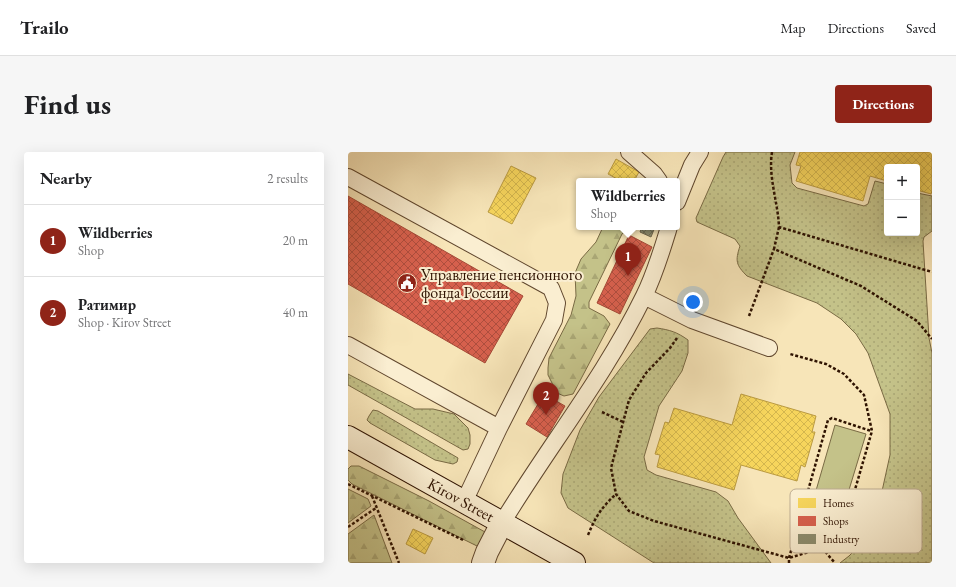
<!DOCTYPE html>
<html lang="en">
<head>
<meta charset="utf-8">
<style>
	body { margin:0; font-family:"EB Garamond",serif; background:#f6f6f6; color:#202124 }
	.controls { position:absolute; right:12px; top:12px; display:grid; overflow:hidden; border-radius:4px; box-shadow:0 4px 16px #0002 }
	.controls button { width:36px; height:36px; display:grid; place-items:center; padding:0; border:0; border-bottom:1px solid #e0e0e0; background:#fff; color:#202124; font:20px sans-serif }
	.you { position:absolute; left:345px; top:150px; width:14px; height:14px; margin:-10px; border:3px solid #fff; border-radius:50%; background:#1a73e8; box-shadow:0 0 0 6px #1a73e833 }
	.badge { display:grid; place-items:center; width:26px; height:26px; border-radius:50%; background:#8f2418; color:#fff; font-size:13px; font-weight:700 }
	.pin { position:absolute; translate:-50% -33px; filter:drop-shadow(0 1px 2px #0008) }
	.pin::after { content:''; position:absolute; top:21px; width:14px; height:12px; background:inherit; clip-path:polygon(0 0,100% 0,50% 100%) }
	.popup { position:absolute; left:228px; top:26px; width:104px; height:52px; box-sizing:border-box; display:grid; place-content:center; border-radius:4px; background:#fff; filter:drop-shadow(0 1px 3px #0005); font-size:13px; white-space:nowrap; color:#757577 }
	.popup b { font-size:15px; color:#202124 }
	.popup::after { content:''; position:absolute; left:50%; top:100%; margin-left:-8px; border:8px solid transparent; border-top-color:#fff }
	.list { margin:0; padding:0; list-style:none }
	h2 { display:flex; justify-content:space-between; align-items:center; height:52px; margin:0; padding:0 16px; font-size:17px }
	h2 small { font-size:13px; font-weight:400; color:#757577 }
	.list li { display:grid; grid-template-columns:26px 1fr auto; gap:12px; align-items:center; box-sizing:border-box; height:72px; padding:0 16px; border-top:1px solid #e0e0e0 }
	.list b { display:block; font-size:15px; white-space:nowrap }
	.list p { margin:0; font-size:13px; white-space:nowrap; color:#757577 }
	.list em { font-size:13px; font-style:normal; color:#757577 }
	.map { position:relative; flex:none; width:584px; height:411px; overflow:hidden; border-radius:4px }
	header { display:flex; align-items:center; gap:24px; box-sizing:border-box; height:56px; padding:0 20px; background:#fff; border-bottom:1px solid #e0e0e0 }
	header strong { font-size:19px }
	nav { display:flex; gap:22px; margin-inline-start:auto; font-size:14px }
	.intro { display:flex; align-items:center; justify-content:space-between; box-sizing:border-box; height:96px; padding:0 24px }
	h1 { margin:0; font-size:28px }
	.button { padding:10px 18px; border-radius:4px; background:#8f2418; color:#fff; font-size:14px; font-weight:700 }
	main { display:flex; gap:24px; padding:0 24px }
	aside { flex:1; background:#fff; border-radius:4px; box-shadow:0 4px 16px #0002 }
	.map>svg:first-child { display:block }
</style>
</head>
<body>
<header>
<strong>Trailo</strong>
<nav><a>Map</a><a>Directions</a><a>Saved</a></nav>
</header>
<div class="intro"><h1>Find us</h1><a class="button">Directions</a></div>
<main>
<aside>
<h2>Nearby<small>2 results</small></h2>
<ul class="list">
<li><span class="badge">1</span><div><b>Wildberries</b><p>Shop</p></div><em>20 m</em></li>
<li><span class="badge">2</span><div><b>Ратимир</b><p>Shop · Kirov Street</p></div><em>40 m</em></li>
</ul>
</aside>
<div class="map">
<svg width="584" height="411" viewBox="0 0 584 411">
	<defs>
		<pattern id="grass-dots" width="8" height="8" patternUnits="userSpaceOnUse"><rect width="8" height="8" fill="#c4c289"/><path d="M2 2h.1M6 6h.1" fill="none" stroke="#a9a674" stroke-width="1.8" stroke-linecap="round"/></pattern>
		<pattern id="forest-firs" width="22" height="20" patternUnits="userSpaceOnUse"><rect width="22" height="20" fill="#c4c289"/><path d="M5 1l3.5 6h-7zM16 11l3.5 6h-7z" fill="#a9a674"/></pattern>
		<pattern id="homes-cross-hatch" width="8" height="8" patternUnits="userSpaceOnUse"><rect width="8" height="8" fill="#f6d55c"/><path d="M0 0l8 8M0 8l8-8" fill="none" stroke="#d3b64e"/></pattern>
		<pattern id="shops-cross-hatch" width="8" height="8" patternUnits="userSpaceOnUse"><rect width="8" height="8" fill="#d6604d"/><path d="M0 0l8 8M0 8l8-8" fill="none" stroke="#ae4e3e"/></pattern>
		<pattern id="industry-cross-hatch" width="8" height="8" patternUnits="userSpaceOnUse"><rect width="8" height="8" fill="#8c8c6e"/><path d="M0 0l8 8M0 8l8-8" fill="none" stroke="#737158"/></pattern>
	</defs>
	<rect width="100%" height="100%" fill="#f7e5b8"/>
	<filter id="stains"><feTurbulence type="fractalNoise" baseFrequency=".005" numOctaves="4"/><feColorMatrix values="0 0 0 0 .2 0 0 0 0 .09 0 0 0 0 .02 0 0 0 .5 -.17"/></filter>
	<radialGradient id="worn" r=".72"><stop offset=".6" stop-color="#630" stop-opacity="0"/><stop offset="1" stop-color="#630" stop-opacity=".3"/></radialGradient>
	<!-- grass -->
	<path fill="url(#grass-dots)" stroke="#796a44" d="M378,0H447L442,13L444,31L449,36L516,54L520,52L527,29L539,32V81H569V41L584,44V79L576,85L575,89L581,186L584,201V411H492L501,404L525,380L542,303V262L520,201L508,182L493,167L469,151L399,124C388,113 387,109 392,94L387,87L349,70L348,66L375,5Z
		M309,176C322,178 329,180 340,188V201L334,219L311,254L296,305L299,318L308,323L368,340L380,349L390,366L423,411H306L220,356L213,341L215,322L232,278L251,245L302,177Z
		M0,222L67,257H85L106,262L120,276L122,283V292L120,297L115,298L0,233Z
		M25,258L30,259L110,306L109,310L105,312L87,308L22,271L19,268L21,264Z"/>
	<!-- forest -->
	<path fill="url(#forest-firs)" stroke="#796a44" d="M255,75H286L280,77L274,82L241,150V156L256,164L262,172L225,242L216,244L209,241L200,223V216L201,206L223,163L228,144L227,121L233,107L248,90Z
		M3,314H11L81,349L137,380L131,395L4,332L0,328V317Z
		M0,337L20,347L23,354L0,371Z
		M26,363L44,411H0V382Z"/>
	<!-- park -->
	<path fill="#c4c289" stroke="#796a44" d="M487,273L518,282L497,351L467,342Z"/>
	<!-- homes -->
	<path fill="url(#homes-cross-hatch)" stroke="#ba9a40" d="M452,0H584V39L583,42L569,38V15H539V29L522,24L515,49L448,29L453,14L448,13Z
		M268,7L291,20L286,29H273L260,22Z
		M163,14L188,26L164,72L140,60Z
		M393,242L468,264L464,280H467L457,315L453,313L449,329L393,313L386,338L309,315L312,303L307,302L317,270L321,271L326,256L384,273Z
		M65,377L85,386L77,402L58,392Z"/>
	<!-- shops -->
	<path fill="url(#shops-cross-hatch)" stroke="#a44936" d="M0,44L175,144L137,211L0,132Z
		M281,83L304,95L272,162L249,151Z
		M196,242L217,254L199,285L178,272Z"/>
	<!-- industry -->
	<path fill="url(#industry-cross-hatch)" stroke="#70674d" d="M294,75H307L303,85L292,80Z"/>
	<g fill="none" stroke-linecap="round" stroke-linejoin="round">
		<!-- service casing -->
		<g stroke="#60472e" stroke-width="18">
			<path id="service" d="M281,0L306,22L311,29
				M0,25L203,136L209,151L206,168L151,276
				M329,50L344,13L352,0
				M296,144L344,168L421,196
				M0,193L151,276L116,350
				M154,371C200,295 257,224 296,144C307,122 314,98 321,75"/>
		</g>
		<!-- minor casing -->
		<g stroke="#60472e" stroke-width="24">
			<path id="minor" d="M135,411L139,400L154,371"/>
		</g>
		<!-- secondary casing -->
		<g stroke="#2e1200" stroke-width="24">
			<path id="secondary" d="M0,285L226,411"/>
		</g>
		<!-- path -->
		<path stroke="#2e1200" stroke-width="2.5" stroke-dasharray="3 2" stroke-linecap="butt" d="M424,0C420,25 430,50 431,75L584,120
			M431,75L426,97L513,134L569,169L584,187
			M401,164L426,97
			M329,186L322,196L298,221L281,248L263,316L268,342L281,359L306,369L441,406L474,396L489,385L495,379L524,279L516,243L496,222L478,212L442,202
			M254,260L275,270
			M0,332L115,388
			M24,344L51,411
			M0,375L28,356
			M240,383C248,364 253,356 268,342
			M474,396L487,411
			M441,411V406L480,268L484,266L523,279"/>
		<!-- service -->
		<use href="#service" stroke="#faeed1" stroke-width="16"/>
		<!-- minor -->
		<use href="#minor" stroke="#faeed1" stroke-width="22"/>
		<!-- secondary -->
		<use href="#secondary" stroke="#faeed1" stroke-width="22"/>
	</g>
	<!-- icons -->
	<defs>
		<g id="civic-disc" transform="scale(1)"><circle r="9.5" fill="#8f2418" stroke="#faeed1"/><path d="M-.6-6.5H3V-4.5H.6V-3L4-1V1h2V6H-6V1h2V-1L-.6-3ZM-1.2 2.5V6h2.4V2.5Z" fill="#fff"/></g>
	</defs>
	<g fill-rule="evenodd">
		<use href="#civic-disc" x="59" y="131"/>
	</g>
	<g text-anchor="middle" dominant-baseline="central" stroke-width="4" stroke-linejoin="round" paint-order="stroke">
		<!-- poi labels -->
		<g font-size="16" fill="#2e1200" stroke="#faeed1" text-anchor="start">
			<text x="73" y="122">Управление пенсионного<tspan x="73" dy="18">фонда России</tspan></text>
		</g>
		<!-- street labels -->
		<g font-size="16" fill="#2e1200" stroke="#faeed1">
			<text transform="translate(113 348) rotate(29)">Kirov Street</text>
		</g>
	</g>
	<!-- legend -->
	<rect x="442" y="337" width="132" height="64" rx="6" fill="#faeed1" stroke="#bdac92" stroke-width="1"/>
	<rect x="450" y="346" width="18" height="10" fill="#f6d55c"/>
	<rect x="450" y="364" width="18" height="10" fill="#d6604d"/>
	<rect x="450" y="382" width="18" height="10" fill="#8c8c6e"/>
	<g font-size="11" fill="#2e1200">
		<text x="475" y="355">Homes</text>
		<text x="475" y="373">Shops</text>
		<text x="475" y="391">Industry</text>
	</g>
	<rect width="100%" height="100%" filter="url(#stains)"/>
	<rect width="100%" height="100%" fill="url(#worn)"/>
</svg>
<div class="controls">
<button>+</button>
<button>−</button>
</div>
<div class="you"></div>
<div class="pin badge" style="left:280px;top:124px">1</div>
<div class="popup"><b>Wildberries</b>Shop</div>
<div class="pin badge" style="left:198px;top:263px">2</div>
</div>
</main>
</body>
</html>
